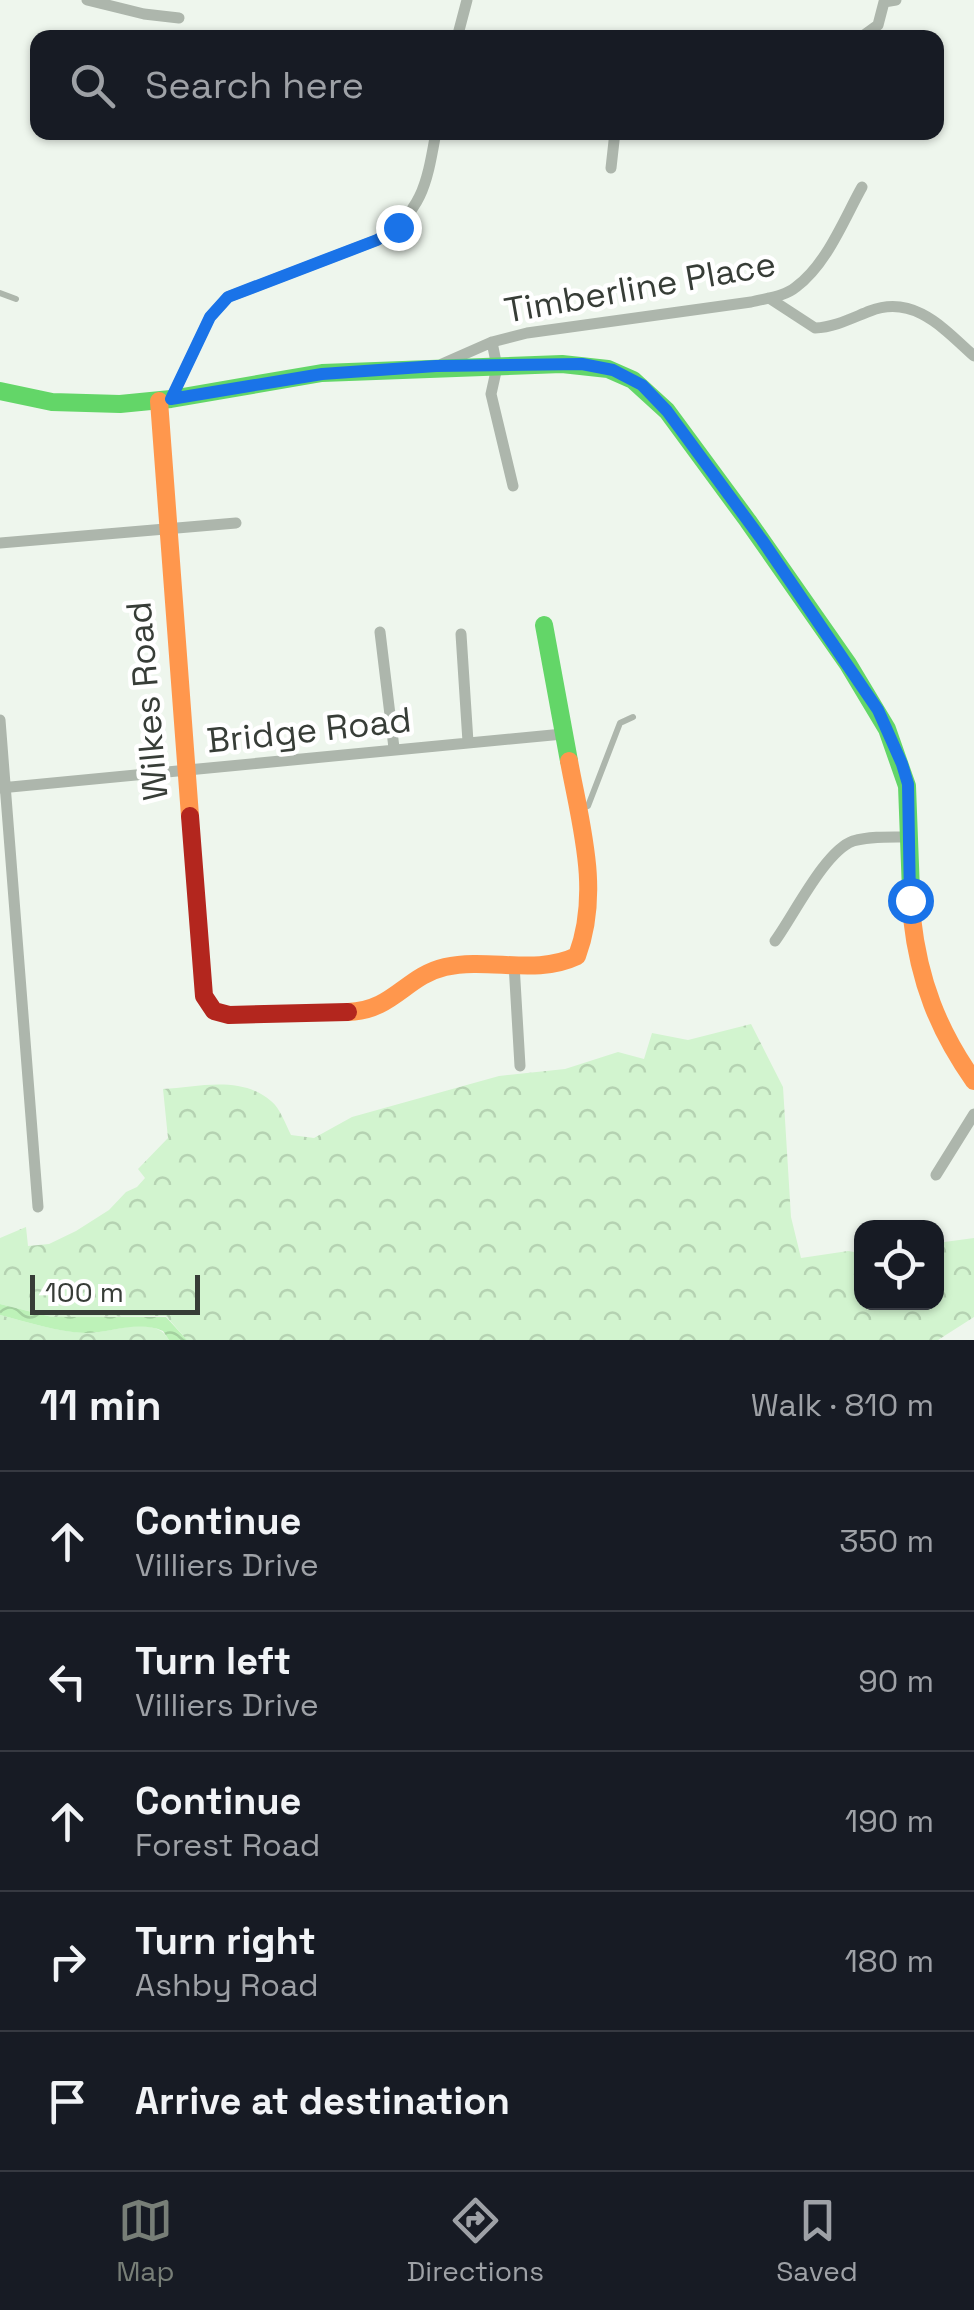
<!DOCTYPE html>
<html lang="en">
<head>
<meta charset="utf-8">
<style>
	body { margin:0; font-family:"Space Grotesk",sans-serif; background:#20242c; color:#f1f3f6 }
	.controls { position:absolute; right:30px; bottom:30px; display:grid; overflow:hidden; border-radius:20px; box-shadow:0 2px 8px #0004 }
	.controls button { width:90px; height:90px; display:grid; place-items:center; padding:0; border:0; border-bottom:2px solid #363941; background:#171b24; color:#f1f3f6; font:50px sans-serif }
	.scale { position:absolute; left:30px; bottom:25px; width:170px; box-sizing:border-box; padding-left:10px; border:5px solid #373d37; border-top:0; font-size:28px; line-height:35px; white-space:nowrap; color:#373d37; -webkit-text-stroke:8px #fff; paint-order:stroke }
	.stop { position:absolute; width:30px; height:30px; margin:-22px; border:8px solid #1a73e8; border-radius:50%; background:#fff }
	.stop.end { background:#1a73e8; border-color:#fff; box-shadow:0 2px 10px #0008 }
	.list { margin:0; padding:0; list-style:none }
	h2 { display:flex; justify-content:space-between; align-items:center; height:130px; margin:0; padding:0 40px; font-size:42px }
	h2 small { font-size:32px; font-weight:400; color:#9ea1a6 }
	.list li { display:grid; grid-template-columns:65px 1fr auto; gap:30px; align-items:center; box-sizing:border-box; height:140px; padding:0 40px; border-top:2px solid #363941 }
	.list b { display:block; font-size:38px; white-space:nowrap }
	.list p { margin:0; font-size:32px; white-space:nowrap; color:#9ea1a6 }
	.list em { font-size:32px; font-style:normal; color:#9ea1a6 }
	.icon { flex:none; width:55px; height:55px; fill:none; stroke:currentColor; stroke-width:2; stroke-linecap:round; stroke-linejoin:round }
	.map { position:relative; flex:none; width:974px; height:1340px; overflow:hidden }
	.search { position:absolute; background:#171b24; box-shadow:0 2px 8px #0004; left:30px; right:30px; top:30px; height:110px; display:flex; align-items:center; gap:25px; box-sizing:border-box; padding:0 35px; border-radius:20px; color:#9ea1a6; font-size:38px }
	.sheet { height:830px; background:#171b24 }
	nav { display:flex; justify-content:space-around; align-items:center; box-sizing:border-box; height:140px; border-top:2px solid #363941; background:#171b24; font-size:28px; color:#9ea1a6 }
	nav a { display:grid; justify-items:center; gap:5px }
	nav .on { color:#777e77 }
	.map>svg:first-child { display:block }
</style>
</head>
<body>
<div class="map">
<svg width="974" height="1340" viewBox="0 0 974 1340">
	<defs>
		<pattern id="forest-crowns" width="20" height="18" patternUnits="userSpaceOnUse" patternTransform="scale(2.5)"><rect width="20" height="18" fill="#d2f4cf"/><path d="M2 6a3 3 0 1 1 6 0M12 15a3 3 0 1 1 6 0" fill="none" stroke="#b5d2b2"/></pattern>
		<pattern id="water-waves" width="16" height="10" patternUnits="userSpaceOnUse" patternTransform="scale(2.5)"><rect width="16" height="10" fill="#bdf2b8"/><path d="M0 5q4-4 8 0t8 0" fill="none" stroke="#a3d09f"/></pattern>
	</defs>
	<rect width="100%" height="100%" fill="#eef6ed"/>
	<!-- forest -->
	<path fill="url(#forest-crowns)" d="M751,1024L783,1087L791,1217L801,1258L848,1251L861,1253L862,1302H936L937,1243L974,1238V1317L938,1340H187L166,1316L52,1317L0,1304V1238L26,1227L28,1246L49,1244L76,1231L109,1210L126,1192L137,1187L145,1178L138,1169L168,1138L163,1089C198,1087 241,1075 271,1101C280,1108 286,1125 291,1135L314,1138L352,1117L499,1076L565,1069L618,1052L644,1059L652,1033L688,1040Z
		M0,1315C28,1322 57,1332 87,1333C108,1333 130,1323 150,1327C160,1329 164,1332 169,1340H0Z"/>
	<!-- water -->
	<path fill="url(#water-waves)" d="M0,1304L52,1317H166L187,1340H169L163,1331C137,1320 112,1333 85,1333C57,1332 28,1322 0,1315Z"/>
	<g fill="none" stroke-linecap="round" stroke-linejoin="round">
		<!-- lane -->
		<path stroke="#adb6ac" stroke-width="6" d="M0,293L16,299
			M580,809L588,806L620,723L633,717"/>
		<!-- street -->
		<path stroke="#adb6ac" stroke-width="11" d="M87,0L144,14L179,18
			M457,38L467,0
			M860,38L878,25L884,2L896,0
			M611,168L615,132
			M769,298L815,328C835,327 852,318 870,311C914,294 944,329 974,356
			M492,342L497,367L491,394L513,486
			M442,364L492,342L527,333L751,302C766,298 784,297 796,287C827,264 844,219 862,187
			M171,399L210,317L228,297L377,240C423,213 427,182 436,132
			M0,543L236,523
			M380,632L394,748
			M461,634L468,742
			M0,720L38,1207
			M0,788L563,734
			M775,941C794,915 825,851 853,841C870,836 891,837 909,837
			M514,964L520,1066
			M936,1175L974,1114"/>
		<!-- fast -->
		<path stroke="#63d668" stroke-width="18" d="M0,391L52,402L120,404L171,399L322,373L562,364L608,369L633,380L667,411L748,521L848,664L887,729L907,786L912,918
			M544,625L569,761"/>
		<!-- slow -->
		<path stroke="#ff974d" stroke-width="18" d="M159,401L190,816
			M912,918C919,981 938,1030 974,1081
			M348,1012C393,1011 406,976 445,967C489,957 535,976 577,956C601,892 581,826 569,761"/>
		<!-- jam -->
		<path stroke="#b3261e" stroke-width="18" d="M190,816L204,996L214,1011L229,1015L348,1012"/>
	</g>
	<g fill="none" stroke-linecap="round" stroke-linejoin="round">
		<!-- route -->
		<path stroke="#1a73e8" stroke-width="12" d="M398,227L377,240L228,297L210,317L171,399L322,374L436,366L582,364L613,370L642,385L667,411L762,540L878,710L902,764L908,784L910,900"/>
	</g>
	<g text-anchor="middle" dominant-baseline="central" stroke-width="9" stroke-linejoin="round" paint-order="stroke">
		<!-- street labels -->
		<g font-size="35" fill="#373d37" stroke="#fff">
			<text transform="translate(640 287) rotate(-10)">Timberline Place</text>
			<text transform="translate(147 701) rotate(-95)">Wilkes Road</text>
			<text transform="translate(309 730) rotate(-6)">Bridge Road</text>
		</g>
	</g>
</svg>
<div class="controls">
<button><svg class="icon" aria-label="locate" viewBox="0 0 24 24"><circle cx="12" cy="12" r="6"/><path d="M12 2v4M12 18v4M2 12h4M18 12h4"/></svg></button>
</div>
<div class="scale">100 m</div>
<div class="stop" style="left:910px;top:900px"></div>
<div class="stop end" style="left:398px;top:227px"></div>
<div class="search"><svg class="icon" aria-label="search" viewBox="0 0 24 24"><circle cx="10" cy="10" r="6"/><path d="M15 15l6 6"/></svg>Search here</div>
</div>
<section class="sheet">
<h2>11 min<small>Walk · 810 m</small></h2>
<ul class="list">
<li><svg class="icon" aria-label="ahead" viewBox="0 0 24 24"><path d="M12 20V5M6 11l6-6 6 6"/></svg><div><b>Continue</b><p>Villiers Drive</p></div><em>350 m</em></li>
<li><svg class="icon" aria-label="left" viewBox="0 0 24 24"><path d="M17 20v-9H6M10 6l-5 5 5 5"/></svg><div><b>Turn left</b><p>Villiers Drive</p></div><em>90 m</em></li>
<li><svg class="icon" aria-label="ahead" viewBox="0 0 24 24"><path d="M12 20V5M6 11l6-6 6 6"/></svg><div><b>Continue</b><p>Forest Road</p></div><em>190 m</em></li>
<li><svg class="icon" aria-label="right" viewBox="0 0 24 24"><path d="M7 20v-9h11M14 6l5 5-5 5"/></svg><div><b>Turn right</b><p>Ashby Road</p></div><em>180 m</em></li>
<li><svg class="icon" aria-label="arrive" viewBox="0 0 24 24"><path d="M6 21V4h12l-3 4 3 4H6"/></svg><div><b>Arrive at destination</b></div></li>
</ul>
</section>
<nav>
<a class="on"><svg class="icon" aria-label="map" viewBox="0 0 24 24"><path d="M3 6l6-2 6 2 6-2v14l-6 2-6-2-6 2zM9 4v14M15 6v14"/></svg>Map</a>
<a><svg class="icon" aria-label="directions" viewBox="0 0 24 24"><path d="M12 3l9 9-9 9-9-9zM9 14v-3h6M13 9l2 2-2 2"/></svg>Directions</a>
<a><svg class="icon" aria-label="saved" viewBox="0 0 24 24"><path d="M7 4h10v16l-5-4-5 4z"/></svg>Saved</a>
</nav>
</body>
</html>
